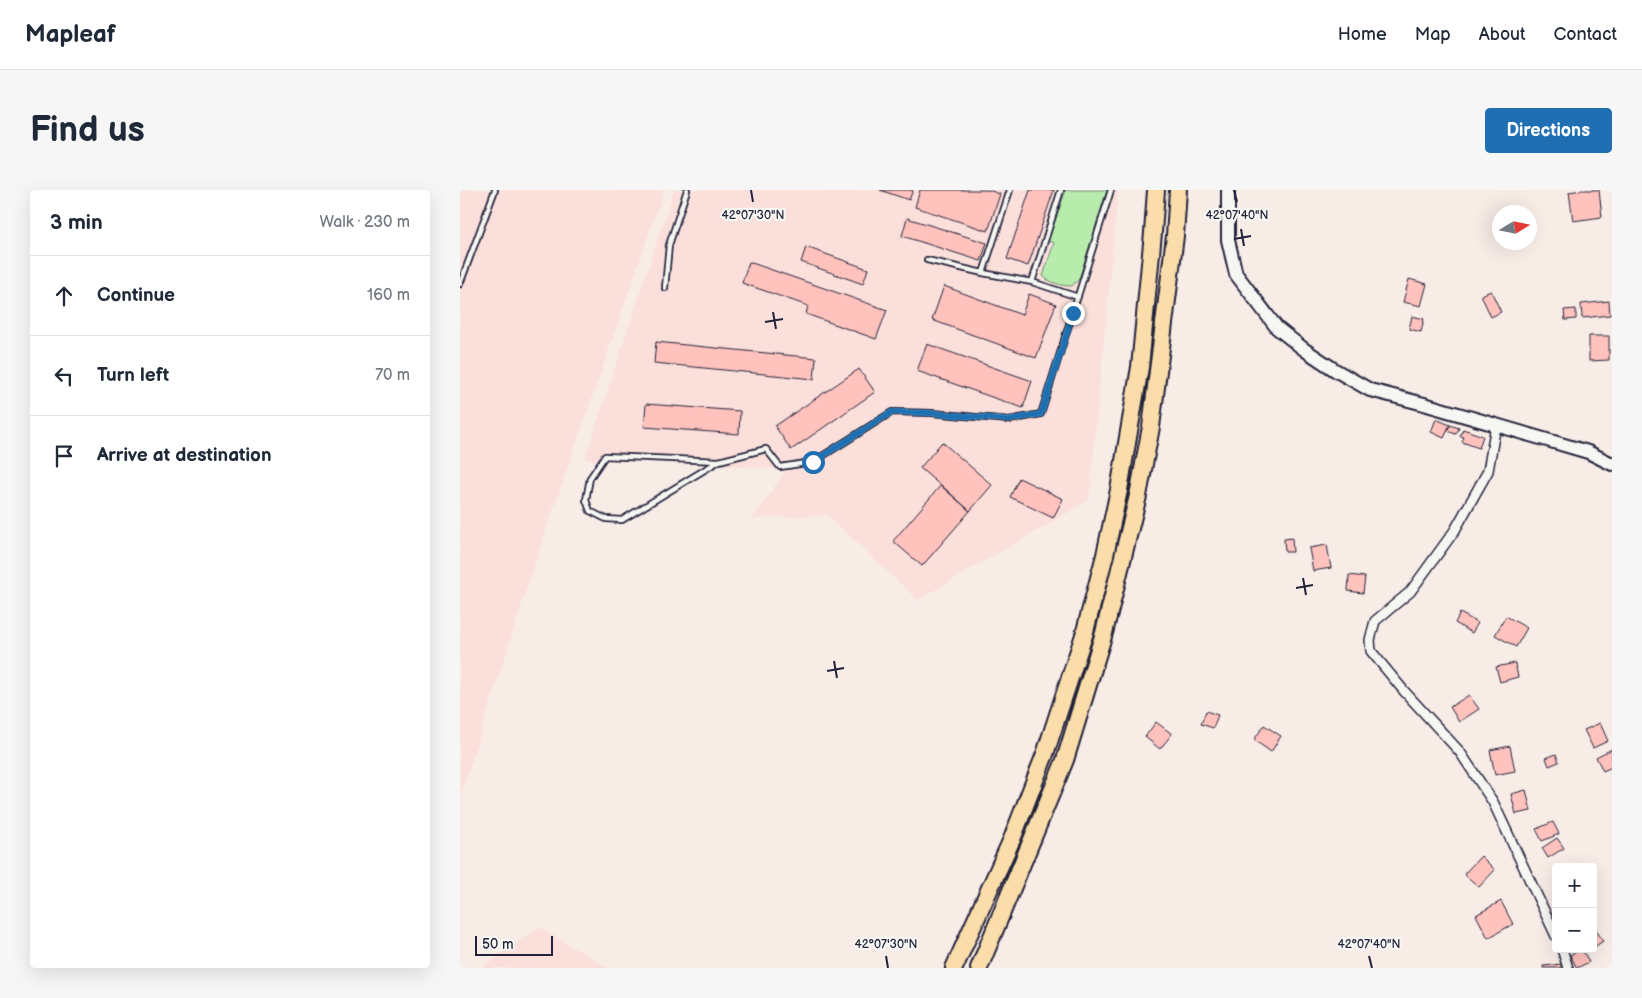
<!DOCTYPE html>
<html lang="en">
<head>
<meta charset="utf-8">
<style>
	body { margin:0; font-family:"Balsamiq Sans",sans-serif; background:#f6f6f7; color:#1f2937 }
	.controls { position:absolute; right:15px; bottom:15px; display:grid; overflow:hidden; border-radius:5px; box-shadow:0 5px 20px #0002 }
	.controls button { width:45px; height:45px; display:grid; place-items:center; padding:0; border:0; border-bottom:1px solid #e0e1e3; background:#fff; color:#1f2937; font:25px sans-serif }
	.compass { position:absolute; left:1032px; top:15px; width:45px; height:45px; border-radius:50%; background:#fff; box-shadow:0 5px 20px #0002; rotate:80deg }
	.scale { position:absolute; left:15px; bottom:12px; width:78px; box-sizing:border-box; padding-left:5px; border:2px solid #22223b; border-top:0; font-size:14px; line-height:18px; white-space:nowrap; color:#22223b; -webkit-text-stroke:4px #f6f6f2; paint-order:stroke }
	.stop { position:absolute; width:15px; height:15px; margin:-11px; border:4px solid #1f6fb2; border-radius:50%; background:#fff }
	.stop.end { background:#1f6fb2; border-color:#fff; box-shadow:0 1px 5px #0008 }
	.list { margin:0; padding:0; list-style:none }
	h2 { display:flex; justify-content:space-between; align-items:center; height:65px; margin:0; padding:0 20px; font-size:21px }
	h2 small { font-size:16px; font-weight:400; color:#747a83 }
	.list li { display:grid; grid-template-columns:32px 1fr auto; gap:15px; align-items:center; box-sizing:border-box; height:80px; padding:0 20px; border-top:1px solid #e0e1e3 }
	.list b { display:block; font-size:19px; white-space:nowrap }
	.list em { font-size:16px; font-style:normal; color:#747a83 }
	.icon { flex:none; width:28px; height:28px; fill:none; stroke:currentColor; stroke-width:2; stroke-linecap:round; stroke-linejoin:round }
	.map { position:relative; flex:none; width:1152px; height:778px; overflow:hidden; border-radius:5px }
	header { display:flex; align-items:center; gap:30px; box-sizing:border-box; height:70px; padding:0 25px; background:#fff; border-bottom:1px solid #e0e1e3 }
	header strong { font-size:24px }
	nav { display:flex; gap:28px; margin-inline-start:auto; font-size:18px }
	.intro { display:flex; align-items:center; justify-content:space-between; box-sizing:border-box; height:120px; padding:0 30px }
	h1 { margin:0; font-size:35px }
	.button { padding:12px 22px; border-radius:5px; background:#1f6fb2; color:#fff; font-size:18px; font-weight:700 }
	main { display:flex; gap:30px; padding:0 30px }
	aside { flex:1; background:#fff; border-radius:5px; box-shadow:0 5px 20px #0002 }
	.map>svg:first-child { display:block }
</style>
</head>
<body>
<header>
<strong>Mapleaf</strong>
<nav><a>Home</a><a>Map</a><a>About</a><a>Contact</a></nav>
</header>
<div class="intro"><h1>Find us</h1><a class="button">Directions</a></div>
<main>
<aside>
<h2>3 min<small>Walk · 230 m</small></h2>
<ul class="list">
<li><svg class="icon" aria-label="ahead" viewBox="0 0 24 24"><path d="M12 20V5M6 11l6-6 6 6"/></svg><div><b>Continue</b></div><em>160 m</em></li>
<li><svg class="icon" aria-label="left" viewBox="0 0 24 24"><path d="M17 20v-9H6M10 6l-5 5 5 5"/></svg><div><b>Turn left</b></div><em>70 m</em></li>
<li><svg class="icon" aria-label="arrive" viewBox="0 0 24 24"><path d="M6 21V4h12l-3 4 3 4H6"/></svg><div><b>Arrive at destination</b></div></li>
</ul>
</aside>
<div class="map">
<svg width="1152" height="778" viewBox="0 0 1152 778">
	<rect width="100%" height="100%" fill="#f8ece7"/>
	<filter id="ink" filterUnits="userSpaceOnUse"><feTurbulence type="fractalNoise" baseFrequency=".02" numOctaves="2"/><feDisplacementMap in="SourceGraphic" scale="10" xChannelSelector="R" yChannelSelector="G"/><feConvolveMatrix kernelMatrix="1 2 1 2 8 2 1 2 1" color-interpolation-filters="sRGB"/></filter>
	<g filter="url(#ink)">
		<!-- built -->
		<path fill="#fadfda" d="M0,0H204L77,366L0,607Z
			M214,0H658L629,310L458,410L367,325L292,329L327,279L125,269Z
			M79,737L148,778H21Z"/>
		<!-- green -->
		<path fill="#b8ecad" stroke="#6d8774" d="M606,0H647L619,89L612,96C603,96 589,93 583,86L594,53L588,51Z"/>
		<!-- building -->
		<path fill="#ffc2bd" stroke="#22223b" d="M420,0H453L449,10Z
			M460,0H528L540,4L528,41L455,17Z
			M570,0H594L568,76L547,69Z
			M1122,0H1139L1142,27L1113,31L1109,2Z
			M447,28L527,53L521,71L442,46Z
			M346,57L408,79L403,94L341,72Z
			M289,72L427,120L416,149L346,124L348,116L282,93Z
			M949,89L967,94L961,116L943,112Z
			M484,96L562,125L569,104L596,114L576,168L472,130Z
			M1031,101L1041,122L1031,127L1021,105Z
			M1149,111L1150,125L1122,128L1121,114Z
			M1116,119V129L1105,130L1104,120Z
			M952,126L964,129L961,142L949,139Z
			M1129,146H1149V170L1129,171Z
			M196,152L356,168L354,189L194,173Z
			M467,154L572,191L563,218L457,181Z
			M399,179L415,202L331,260L315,236Z
			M186,214L280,221L279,244L184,237Z
			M976,229L990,235L984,248L971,242Z
			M990,235L999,238L996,244L987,241Z
			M1003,239L1023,246L1019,258L1002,252L1004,247L1000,246Z
			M482,252L532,295L510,321L460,278Z
			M559,288L603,309L593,328L550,307Z
			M481,295L510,321L462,376L433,351Z
			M832,348L833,362H825L824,349Z
			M867,355L871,378L853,381L849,358Z
			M889,385L905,387L903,403L888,401Z
			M1000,423L1018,433L1012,443L995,433Z
			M1046,426L1067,438L1056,457L1035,445Z
			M1055,473L1058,487L1040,492L1036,477Z
			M1009,505L1019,519L999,532L990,517Z
			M746,521L758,525L753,538L741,534Z
			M696,532L712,544L700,559L685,547Z
			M1140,533L1148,551L1133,558L1124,540Z
			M804,535L821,546L811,562L794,550Z
			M1050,556L1055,581L1035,585L1030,560Z
			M1152,559V577L1143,581L1136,567Z
			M1096,564L1099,572L1089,576L1086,568Z
			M1066,600L1071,621L1056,624L1051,604Z
			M1093,632L1099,644L1082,651L1076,639Z
			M1097,648L1104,658L1088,668L1082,658Z
			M1021,666L1035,680L1019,697L1004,684Z
			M1041,711L1053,734L1028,748L1016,725Z
			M1133,735L1143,751L1133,758Z
			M1122,759L1129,772L1117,778L1110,765Z
			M1101,774V778H1083V776Z"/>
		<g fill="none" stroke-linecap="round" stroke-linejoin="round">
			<!-- lane casing -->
			<g stroke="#22223b" stroke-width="8">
				<path id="lane" d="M467,70L523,83L572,92L618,107
					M523,83L550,0
					M572,92L601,0
					M0,94L35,0
					M205,98L209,55L227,0
					M259,271L145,266L130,288L126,310L130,321L146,329L162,330L259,271L306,259L320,277L353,272L432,222L472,223L549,230L581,224L651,0"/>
			</g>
			<!-- street casing -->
			<g stroke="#22223b" stroke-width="12">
				<path id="street" d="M1036,235L1028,281L995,340L950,402L915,431L910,450L911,461L944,501L1000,562L1033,612L1096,746
					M1102,759L1108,778"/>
			</g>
			<!-- secondary casing -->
			<g stroke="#22223b" stroke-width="16">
				<path id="secondary" d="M768,0V50L776,84L817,138L845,160L875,180L910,200L964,214L1128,262L1152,274"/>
			</g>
			<!-- highway casing -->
			<g stroke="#22223b" stroke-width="20">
				<path id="highway" d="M494,778L552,649L585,564L624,445L645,365L659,300L680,177L693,43L696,0
					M519,778L605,570L644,443L678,306L691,237L715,46L718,0"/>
			</g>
			<!-- lane -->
			<use href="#lane" stroke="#f6f6f2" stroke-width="4.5"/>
			<!-- street -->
			<use href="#street" stroke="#f6f6f2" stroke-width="9"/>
			<!-- secondary -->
			<use href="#secondary" stroke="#f6f6f2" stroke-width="12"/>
			<!-- highway -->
			<use href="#highway" stroke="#faddab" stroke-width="16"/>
		</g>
	</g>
	<g fill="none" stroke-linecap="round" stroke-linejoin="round" filter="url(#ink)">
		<!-- route -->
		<path stroke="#1f6fb2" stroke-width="6" d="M353,272L432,222L472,223L549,230L581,224L613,123"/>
	</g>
	<!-- ticks -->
	<path fill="none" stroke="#22223b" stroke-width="2" d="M291,0L293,12M774,0L777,12M781,39L784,56M774,49L791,46M313,122L316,139M305,132L323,129M843,388L846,405M836,398L853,395M374,471L377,488M367,481L384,478M426,766L428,778M909,766L912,778"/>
	<g font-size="12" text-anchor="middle" fill="#22223b" stroke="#f6f6f2" stroke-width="4.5" stroke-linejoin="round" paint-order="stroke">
		<text x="293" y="29">42°07'30"N</text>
		<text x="777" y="29">42°07'40"N</text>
		<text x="426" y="758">42°07'30"N</text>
		<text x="909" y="758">42°07'40"N</text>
	</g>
</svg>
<div class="controls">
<button>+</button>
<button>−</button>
</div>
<svg class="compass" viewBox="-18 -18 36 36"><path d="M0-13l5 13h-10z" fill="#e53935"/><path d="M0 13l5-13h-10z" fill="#747a83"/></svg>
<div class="scale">50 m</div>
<div class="stop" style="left:353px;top:272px"></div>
<div class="stop end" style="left:613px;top:123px"></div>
</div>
</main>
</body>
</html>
